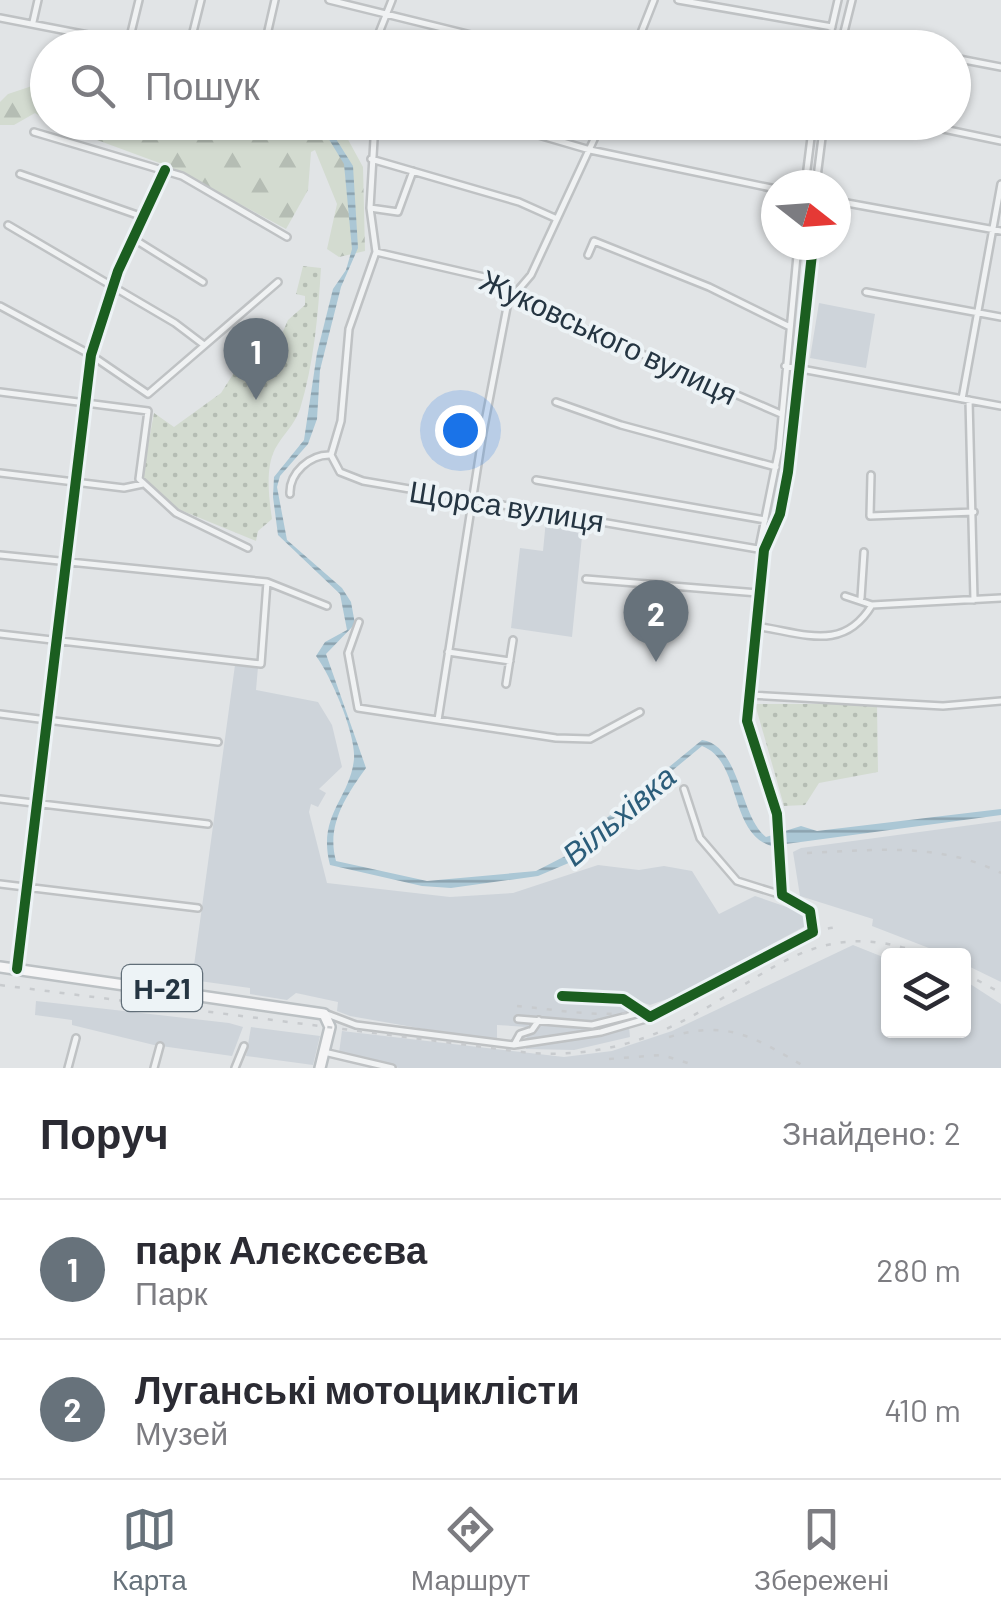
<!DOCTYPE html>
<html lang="uk">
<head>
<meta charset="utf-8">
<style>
	body { margin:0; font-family:Barlow,sans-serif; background:#f7f7f7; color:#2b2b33 }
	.controls { position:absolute; right:30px; bottom:30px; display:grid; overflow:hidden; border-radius:10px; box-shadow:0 2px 8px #0004 }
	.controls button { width:90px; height:90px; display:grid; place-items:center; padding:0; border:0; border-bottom:2px solid #e1e1e2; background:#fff; color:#2b2b33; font:50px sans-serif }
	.compass { position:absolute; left:761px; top:170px; width:90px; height:90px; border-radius:50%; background:#fff; box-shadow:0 2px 8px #0004; rotate:107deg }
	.you { position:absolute; left:460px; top:430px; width:35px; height:35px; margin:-25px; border:8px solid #fff; border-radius:50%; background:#1a73e8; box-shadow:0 0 0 15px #1a73e833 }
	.badge { display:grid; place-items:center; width:65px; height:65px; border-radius:50%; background:#67727b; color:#fff; font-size:32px; font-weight:700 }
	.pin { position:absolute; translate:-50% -82px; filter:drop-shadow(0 2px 5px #0008) }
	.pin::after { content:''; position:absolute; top:52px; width:35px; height:30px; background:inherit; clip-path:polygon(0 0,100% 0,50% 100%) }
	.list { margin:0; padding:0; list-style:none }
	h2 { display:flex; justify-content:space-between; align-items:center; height:130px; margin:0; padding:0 40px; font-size:42px }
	h2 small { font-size:32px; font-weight:400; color:#7c7c81 }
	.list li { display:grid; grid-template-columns:65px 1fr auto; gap:30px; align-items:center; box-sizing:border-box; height:140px; padding:0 40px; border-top:2px solid #e1e1e2 }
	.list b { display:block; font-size:38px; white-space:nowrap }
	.list p { margin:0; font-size:32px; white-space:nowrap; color:#7c7c81 }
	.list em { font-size:32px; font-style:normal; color:#7c7c81 }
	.icon { flex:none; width:55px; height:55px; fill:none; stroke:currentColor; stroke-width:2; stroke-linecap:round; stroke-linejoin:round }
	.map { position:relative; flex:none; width:1001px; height:1068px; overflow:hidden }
	.search { position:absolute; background:#fff; box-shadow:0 2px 8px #0004; left:30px; right:30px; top:30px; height:110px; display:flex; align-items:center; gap:25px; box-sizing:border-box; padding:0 35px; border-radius:55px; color:#7c7c81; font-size:38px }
	.sheet { height:410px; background:#fff }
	nav { display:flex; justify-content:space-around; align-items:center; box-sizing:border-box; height:140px; border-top:2px solid #e1e1e2; background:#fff; font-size:28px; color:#7c7c81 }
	nav a { display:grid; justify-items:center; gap:5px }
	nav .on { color:#67727b }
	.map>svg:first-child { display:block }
</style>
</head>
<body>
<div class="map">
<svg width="1001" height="1068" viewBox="0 0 1001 1068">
	<defs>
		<pattern id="grass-dots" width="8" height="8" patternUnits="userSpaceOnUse" patternTransform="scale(2.5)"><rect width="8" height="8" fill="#d3dbd0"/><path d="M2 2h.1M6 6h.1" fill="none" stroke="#b5bdb4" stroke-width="1.8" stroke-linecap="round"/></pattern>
		<pattern id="forest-firs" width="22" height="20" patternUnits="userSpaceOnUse" patternTransform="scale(2.5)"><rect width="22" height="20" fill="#d3dbd0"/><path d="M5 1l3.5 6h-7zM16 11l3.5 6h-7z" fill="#b5bdb4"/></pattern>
		<pattern id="water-rules" width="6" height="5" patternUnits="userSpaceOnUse" patternTransform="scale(2.5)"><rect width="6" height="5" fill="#abc7d5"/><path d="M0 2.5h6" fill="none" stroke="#8ba2ae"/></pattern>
	</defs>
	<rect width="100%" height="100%" fill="#e1e4e6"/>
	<!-- built -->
	<path fill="#ced4da" d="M819,303L875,314L866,368L810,358Z
		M546,520L583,526L572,637L511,628L520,548L543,551Z
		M235,665L258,667L256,690L318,702L332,725L342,767L319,789L326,793L318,807L311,804L309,812L327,883L450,897L513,893L598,865L639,870L664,866L692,871L719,914L755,896L807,914L809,924L676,996L650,1005L626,997L630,1037L574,1050L526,1049L527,1027L497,1025V1038L464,1036L350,1016L337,1011L338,1002L296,993L287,1000L250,994V988L192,980Z
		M1001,821V982L964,964V956L947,955L872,926L873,919L800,896L793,852L801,848Z
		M853,945L888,959V1030H964V980L1001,1004V1068H399L339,1053L342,1031L564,1057L612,1051L672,1031Z
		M36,1001L229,1023L243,1027L232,1056L154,1045L72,1025V1020L35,1015Z
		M251,1027L320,1036L313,1065L246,1056Z"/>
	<!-- grass -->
	<path fill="url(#grass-dots)" d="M303,266L321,268C318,316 314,363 300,409C294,426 283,434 275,449C265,469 269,498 272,519L258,531L256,541L178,509L142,478L154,413L174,427L221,393L246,354L277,345L288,320L305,305V296L296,294Z
		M755,704H877L878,772L819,783L805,805L784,806Z"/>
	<!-- forest -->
	<path fill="url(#forest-firs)" d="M47,81V121L35,113L14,125H0V102L8,94Z
		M51,123H212L211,129L225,123H339L363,167L365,251L339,257L327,249L337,204L315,150L311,152L308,190L286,229L173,168Z"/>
	<!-- water -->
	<path fill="url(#water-rules)" d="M319,123H326L353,166L358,248L341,287L320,370L317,419L308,444L280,476L277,487L287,540L342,588L351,602L355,624L326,654L366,768C346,796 326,825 336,861L427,881L536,871L575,851L603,821L702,740C741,746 739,816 766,837L801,826L817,831L1001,809V815L771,846C728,832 742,761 702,746L604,827L571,862L538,876L451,888L422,886L330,865C317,815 350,799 354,759C356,734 331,676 316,656L325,642L347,630L340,594L278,535L273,497L274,477L304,440L317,353L333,289L346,270L352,249L344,164Z"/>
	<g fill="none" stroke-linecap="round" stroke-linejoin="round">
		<!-- minor casing -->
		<g stroke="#bfc2c4" stroke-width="10">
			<path id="minor" d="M329,0L524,48
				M678,0L832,27
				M0,18L155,48
				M33,22L38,0
				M843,37L898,48
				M129,41L139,0
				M189,48L201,0
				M264,48L275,0
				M373,48L392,0
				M635,48L654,0
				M827,48L838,0
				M840,48L852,0
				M954,58L1001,67
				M494,122L590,150L776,189
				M910,122L1001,141
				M34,132L182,176L287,237
				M371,159L519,202L557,219
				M20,174L143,217
				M805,185L813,122
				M816,185L824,122
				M836,201L1001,231
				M370,208L398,212L413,171
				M8,225L175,323L204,345
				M134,239L203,282
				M376,252L493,279L513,295L552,315L781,414
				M588,255L594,241L709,287L788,326
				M866,292L1001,317
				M0,306L91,355L148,394L278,282
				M785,366L1001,406
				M0,392L148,411L139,479L176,513L248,548
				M962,399L1001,184
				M969,400L974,600
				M556,402L621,425L776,467
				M331,455L341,421L349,329L376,252L370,208L375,122
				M0,473L124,488L143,484
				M871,475L870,516L974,512
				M536,480L765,520
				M290,494C289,473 310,454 331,455L340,472L363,481L764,550
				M759,548L779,449L798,245
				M0,555L267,582L261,664L0,634
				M586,579L758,593
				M267,582L327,606
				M845,596L872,605
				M861,598L864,552
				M359,622L348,653L358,708L556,738L590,739L640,712
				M755,626C804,633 843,653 872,605L1001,598
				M448,652L510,661
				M506,684L513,640
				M750,695L943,706L1001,701
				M0,714L218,742
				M438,720L483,432L508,302L531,275L602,122
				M684,789L700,838L737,881L782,895
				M0,799L208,824
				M0,884L198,908
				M18,968L91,355L118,271L165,170
				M562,996L623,999L650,1017L813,932L810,911L782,895L777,814L747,721L764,550L780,514L788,472L813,245
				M327,1014L356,1025L514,1045L601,1032L649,1018
				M518,1019L592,1025L640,1013
				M514,1045L520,1034L532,1030L539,1020
				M324,1052L392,1068
				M68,1068L76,1038
				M154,1068L160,1046
				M235,1068L244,1046"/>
		</g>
		<!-- primary casing -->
		<g stroke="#bcc1c4" stroke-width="14">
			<path id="primary" d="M0,967L324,1014L330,1027L320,1068"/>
		</g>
		<!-- minor -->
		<use href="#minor" stroke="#f0f2f3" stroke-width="5"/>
		<!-- primary -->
		<use href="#primary" stroke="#f5f5f6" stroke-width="9"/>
		<!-- rail -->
		<path stroke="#c8cbce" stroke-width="2.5" stroke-dasharray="5 10" stroke-linecap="butt" d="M807,853C874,850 939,842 1001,873
			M964,973L1001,993
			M0,985L530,1053C578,1056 622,1049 666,1029C762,986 811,909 928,956
			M517,1006C561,1010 621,1022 664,1005C725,982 772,933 840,927
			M669,1037C730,1019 755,1038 807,1068
			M609,1059L662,1055L697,1066"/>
		<!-- cycleway casing -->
		<g stroke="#edf3f6" stroke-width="16">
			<path id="cycleway" d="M17,969L91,355L118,271L165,170
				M562,996L623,999L650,1017L813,932L810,911L782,895L777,814L747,721L764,550L780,514L788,472L813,245"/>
		</g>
		<!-- cycleway -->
		<use href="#cycleway" stroke="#1b5e20" stroke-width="10"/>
	</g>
	<g text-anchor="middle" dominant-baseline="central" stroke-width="8" stroke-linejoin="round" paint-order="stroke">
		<!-- shield labels -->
		<rect fill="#edf3f6" stroke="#616e78" stroke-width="2.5" x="122" y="965" width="80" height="46" rx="8"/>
		<g font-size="28" font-weight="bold" fill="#253542">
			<text x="162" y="988">Н-21</text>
		</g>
		<!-- street labels -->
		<g font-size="30" fill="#253542" stroke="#edf3f6">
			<text transform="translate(609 336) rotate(25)">Жуковського вулиця</text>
			<text transform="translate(507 505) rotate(9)">Щорса вулиця</text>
		</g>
		<!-- water labels -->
		<g font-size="32" font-style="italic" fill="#2b5d7a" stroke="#edf3f6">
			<text transform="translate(618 814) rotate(-40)">Вільхівка</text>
		</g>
	</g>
</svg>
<div class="controls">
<button><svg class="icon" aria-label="layers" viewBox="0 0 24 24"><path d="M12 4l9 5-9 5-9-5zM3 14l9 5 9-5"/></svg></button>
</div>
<svg class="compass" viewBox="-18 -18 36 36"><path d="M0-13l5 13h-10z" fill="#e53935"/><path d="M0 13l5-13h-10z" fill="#7c7c81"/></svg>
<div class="you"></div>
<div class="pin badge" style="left:256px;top:400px">1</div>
<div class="pin badge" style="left:656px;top:662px">2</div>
<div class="search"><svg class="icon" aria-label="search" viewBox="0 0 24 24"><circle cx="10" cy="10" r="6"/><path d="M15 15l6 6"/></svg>Пошук</div>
</div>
<section class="sheet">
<h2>Поруч<small>Знайдено: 2</small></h2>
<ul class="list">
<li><span class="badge">1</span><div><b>парк Алєксєєва</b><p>Парк</p></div><em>280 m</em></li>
<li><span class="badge">2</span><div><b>Луганські мотоциклісти</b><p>Музей</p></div><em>410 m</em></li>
</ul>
</section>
<nav>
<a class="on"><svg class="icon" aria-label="map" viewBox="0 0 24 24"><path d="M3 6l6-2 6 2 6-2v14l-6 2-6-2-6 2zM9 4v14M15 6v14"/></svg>Карта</a>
<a><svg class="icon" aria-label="directions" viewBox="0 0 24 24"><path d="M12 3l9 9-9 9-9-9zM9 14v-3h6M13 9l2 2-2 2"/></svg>Маршрут</a>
<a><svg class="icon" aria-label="saved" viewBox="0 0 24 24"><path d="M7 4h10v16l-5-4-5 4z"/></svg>Збережені</a>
</nav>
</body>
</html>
